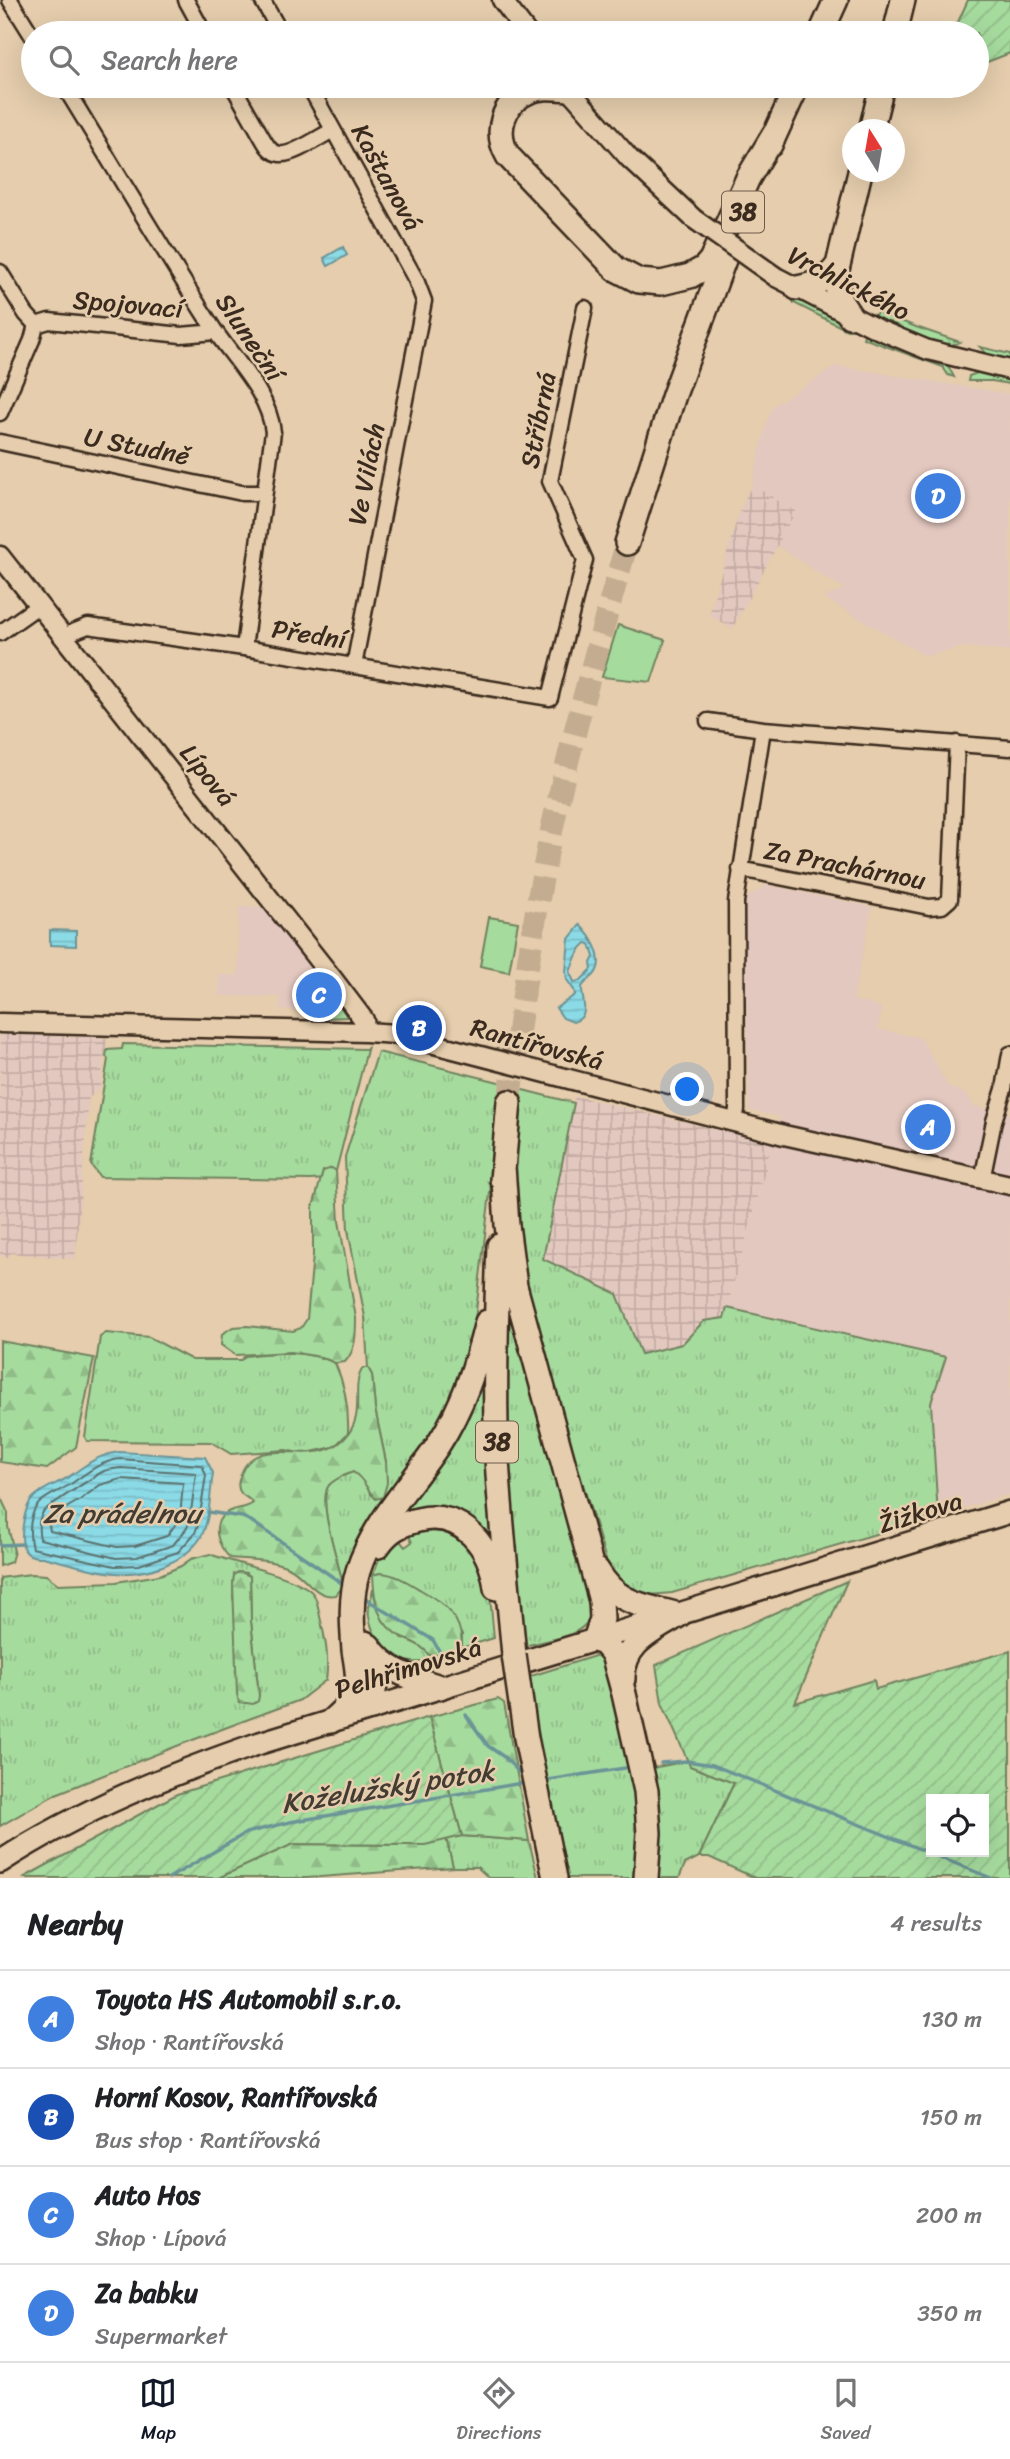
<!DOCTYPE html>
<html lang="en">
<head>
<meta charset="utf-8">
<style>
	body { margin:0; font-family:Sriracha,sans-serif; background:#f6f6f6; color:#202124 }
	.controls { position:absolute; right:21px; bottom:21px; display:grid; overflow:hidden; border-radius:0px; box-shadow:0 7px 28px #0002 }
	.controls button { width:63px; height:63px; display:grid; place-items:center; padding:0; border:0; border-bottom:2px solid #e0e0e0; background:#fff; color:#202124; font:35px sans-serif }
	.compass { position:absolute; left:842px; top:119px; width:63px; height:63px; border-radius:50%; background:#fff; box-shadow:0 7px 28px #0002; rotate:349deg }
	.you { position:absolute; left:688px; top:1090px; width:24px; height:24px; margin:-18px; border:5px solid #fff; border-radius:50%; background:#1a73e8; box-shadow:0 0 0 10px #1a73e833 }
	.badge { display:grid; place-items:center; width:46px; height:46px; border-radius:50%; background:#111827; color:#fff; font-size:23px; font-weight:700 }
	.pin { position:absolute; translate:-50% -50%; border:4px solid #fff; box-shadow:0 2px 7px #0006 }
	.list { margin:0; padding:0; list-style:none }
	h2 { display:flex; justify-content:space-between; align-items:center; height:91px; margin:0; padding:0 28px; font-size:30px }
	h2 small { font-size:23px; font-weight:400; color:#757577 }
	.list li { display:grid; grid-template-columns:46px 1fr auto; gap:21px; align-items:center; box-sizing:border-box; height:98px; padding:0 28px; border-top:2px solid #e0e0e0 }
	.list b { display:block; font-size:26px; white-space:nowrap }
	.list p { margin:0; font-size:23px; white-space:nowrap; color:#757577 }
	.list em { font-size:23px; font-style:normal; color:#757577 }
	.icon { flex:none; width:38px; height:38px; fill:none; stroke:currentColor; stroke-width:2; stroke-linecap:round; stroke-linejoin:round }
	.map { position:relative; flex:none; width:1010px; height:1878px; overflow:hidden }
	.search { position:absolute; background:#fff; box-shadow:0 7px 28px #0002; left:21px; right:21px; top:21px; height:77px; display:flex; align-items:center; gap:18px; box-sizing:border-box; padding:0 24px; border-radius:38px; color:#757577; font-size:26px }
	.sheet { height:483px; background:#fff }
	nav { display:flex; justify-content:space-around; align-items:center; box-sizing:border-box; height:98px; border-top:2px solid #e0e0e0; background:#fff; font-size:19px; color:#757577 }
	nav a { display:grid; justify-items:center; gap:4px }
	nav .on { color:#111827 }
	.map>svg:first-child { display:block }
</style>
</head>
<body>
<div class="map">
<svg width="1010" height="1878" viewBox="0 0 1010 1878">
	<defs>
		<pattern id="industrial-grid" width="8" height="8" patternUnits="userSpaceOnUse" patternTransform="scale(1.75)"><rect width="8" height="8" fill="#e3c8bf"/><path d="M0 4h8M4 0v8" fill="none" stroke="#c4aca4"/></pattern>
		<pattern id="grass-tufts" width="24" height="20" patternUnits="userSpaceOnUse" patternTransform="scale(1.75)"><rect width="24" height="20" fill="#a6db9e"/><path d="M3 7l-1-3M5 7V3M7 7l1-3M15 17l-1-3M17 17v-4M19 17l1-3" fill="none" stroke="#90bc88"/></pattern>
		<pattern id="forest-firs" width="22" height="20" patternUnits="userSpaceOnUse" patternTransform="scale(1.75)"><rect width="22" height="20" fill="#a6db9e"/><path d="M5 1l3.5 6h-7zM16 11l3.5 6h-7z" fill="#90bc88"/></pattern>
		<pattern id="garden-furrows" width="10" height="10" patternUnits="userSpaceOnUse" patternTransform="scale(1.75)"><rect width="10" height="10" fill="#a6db9e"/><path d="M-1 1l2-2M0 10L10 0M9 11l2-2" fill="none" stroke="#90bc88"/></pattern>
		<pattern id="water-rules" width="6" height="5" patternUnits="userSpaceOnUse" patternTransform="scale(1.75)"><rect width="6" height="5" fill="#8bdbe7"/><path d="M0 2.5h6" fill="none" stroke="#79bcc6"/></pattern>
	</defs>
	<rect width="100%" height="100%" fill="#e5cdad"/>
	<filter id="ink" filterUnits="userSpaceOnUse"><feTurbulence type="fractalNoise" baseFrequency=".0143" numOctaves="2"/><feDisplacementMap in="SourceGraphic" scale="14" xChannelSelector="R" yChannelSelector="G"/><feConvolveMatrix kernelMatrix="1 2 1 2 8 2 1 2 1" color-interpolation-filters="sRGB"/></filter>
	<g filter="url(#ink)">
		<!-- built -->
		<path fill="#e3c8bf" d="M836,366L1010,394V651L965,647L925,656L824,598L845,588L832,582L777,546L796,511L752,485L766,424L773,406Z
			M767,885L872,907L853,1000L881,1007L878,1029L921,1038L948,1086L967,1095L974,1106L1010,1114V1494L938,1516L931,1403L940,1379L727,1308L780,1117L749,1110L744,900Z
			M239,907H266L309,960L317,973L314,977L329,994L330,1005L323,1011L280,1010V997L219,996V975H238Z"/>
		<!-- industrial -->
		<path fill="url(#industrial-grid)" d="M752,485L796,511L732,629L709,615L740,509Z
			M0,1034L107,1038L100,1088L89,1098L75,1259L11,1253L8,1257L0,1256Z
			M575,1096L773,1143L724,1318L704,1321L682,1344L641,1354L617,1294L543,1259Z"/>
		<!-- grass -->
		<path fill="url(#grass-tufts)" stroke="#70825e" stroke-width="2" fill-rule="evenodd" d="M788,292L853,325L851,330H847L794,303Z
			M878,312L916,327L960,342L949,346L901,330L872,317Z
			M866,331L941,362L948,366L954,377L948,375L943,367L863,338Z
			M980,347L1010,354V361L990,357Z
			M980,372L1010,380V384L992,381H968L969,376Z
			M339,1004L347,1017L325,1018Z
			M123,1044L366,1049L368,1046L336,1171L328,1179L309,1180L100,1177L91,1165L108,1059L106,1056L107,1050L122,1049Z
			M378,1052L503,1083L472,1345L457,1389L426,1442L360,1544L343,1586C340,1565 316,1502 329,1485C335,1478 345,1475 353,1472L361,1477L371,1494L386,1462L375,1409L372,1375L368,1368L365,1317L348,1230L345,1157Z
			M519,1089L574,1103L543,1259L617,1294L641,1354L682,1344L704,1321L724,1318L727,1308L946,1357L931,1403L938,1516L672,1593L649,1595L622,1586L606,1560L533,1320L518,1257L512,1172Z
			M505,1295L514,1310L595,1604C589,1639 554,1638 524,1646L506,1448Z
			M106,1333L149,1337L192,1360H241L245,1356C276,1352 306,1350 335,1363C345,1385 349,1408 348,1433L334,1447L302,1454L286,1450L231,1454L211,1442L87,1441L85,1437L100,1337Z
			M486,1364L493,1539H489C463,1505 440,1505 400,1510Z
			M0,1496L8,1513V1527L14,1551L11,1562L0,1566Z
			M437,1525L470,1541L490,1596L494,1638L458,1649L462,1644V1634L380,1573L373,1575L381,1554L396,1536L405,1547L412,1542L406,1530Z
			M210,1554C231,1563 304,1577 314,1595C318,1602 319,1613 321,1621C326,1642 329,1658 326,1680L300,1700L182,1744L56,1794L0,1826V1578L31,1574L46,1575L58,1584L116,1582L160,1575L181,1566L191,1559ZM238,1572L246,1573L250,1576L251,1621L259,1696L233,1598L234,1575Z
			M373,1589C377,1608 382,1626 401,1637C412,1643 421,1643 429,1655L439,1656C408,1674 374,1650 369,1616C367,1608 372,1597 373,1589Z
			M598,1655H605L639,1805L637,1878H564L540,1752L528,1677Z
			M688,1761L690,1766L734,1783L699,1857L685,1864L679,1878H656L660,1844L652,1768Z
			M462,1836L529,1841L538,1878H489L477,1867H453L446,1838Z"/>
		<!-- forest -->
		<path fill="url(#forest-firs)" stroke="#70825e" stroke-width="2" d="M332,1168L336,1171L339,1221L356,1318C356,1334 356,1350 345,1362L335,1363L321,1357L290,1352L235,1355L221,1345L222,1334L233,1327L247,1326L293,1331L301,1328L307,1319L313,1255V1207L323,1171Z
			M0,1341L94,1358L76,1447L47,1469L0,1462Z
			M363,1368H368L372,1375L375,1409L386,1462L387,1483L383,1497L376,1499C367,1491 365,1479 353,1472C345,1475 335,1478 329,1485C316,1502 340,1564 343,1586L336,1595C315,1599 306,1576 290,1568C271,1559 250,1560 230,1558C219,1547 209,1525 226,1513C234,1507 245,1510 253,1503C249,1498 244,1497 241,1493C237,1488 238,1482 240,1477C251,1440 290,1456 315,1452C326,1451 336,1447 344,1439C368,1414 349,1388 363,1368Z
			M241,1572L250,1576L251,1621L259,1696L258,1701L253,1704L239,1702L237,1694L233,1584L234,1574Z
			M380,1573C396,1574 408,1582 421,1590C444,1603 461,1616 462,1644C454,1655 441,1656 429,1655C421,1644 413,1643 402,1637C377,1625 374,1600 373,1575Z
			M498,1699L504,1703L529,1841L462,1836L429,1717Z
			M446,1838L453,1867L307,1878H218L293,1844L425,1845Z"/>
		<!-- park -->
		<path fill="#a6db9e" stroke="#70825e" stroke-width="2" d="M618,625L665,640L651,682L602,677Z
			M489,917L518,922L509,972L480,966Z"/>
		<!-- garden -->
		<path fill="url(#garden-furrows)" stroke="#70825e" stroke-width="2" fill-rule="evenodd" d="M968,0H1010V53L977,66V33H953Z
			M847,1581L795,1703L874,1680L876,1689L1010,1651V1878H755L709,1857H699L734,1783L690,1766L662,1703L656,1665ZM984,1799V1852H931V1799Z
			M429,1717L462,1836L425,1845L293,1844L218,1878H23L177,1794Z"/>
		<!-- water -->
		<path fill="url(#water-rules)" stroke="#6b9497" stroke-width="2" fill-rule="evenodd" d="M343,247L347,255L328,266L324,258Z
			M580,925C591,936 607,960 594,975C590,979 585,982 582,987C581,1000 592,1016 573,1022L563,1018L556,1008L575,995L574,990L567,980L566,972L569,939ZM586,943L590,944L594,957L591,963L592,969L580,981L574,982L570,972C574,962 577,950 586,943Z
			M50,930L76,931V946L50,945Z
			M119,1452L205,1457L213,1473C210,1491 210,1521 201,1537C185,1563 146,1575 116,1573C94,1572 65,1562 43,1557C37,1557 31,1557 27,1553C17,1543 24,1506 34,1497C43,1488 56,1484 67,1478C87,1465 94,1456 119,1452Z"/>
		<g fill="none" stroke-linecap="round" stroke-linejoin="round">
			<!-- shore -->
			<path stroke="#5b716e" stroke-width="2" d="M120,1459L202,1465L206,1475L199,1522L195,1533L178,1552L139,1565L115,1566L32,1548C30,1542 30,1537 30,1531C30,1499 48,1498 71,1484C88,1472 99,1462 120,1459Z
				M121,1468L196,1473L190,1520L187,1528L173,1545L137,1557L116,1558L40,1539C38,1530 38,1520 43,1512C45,1508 98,1474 104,1471C109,1469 115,1469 121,1468Z
				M121,1479L183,1483L180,1518L167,1536L135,1546L117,1547L50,1531L49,1525L54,1515L80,1500L100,1485Z"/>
			<!-- stream -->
			<path stroke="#6b9497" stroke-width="3.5" d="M208,1512L242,1517L251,1521L346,1586
				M0,1545L23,1544
				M361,1596L433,1640L442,1656
				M466,1715L488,1746L504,1757L524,1777
				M661,1763L686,1761L713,1765L991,1878
				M542,1781L625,1768
				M169,1878L246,1833L290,1822L528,1782"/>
			<!-- primary-tunnel -->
			<path stroke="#c3ac90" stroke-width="23" stroke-dasharray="23 11" stroke-linecap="butt" d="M509,1102C521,1013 532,925 550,838C571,739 599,641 627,543"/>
			<!-- minor casing -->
			<g stroke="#3b2a1e" stroke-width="19">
				<path id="minor" d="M10,0L33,37
					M186,0L204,33
					M262,0L281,33
					M64,86C114,167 163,251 215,331C236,362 269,394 273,432L244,648
					M233,86L263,139C267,146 271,153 280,154C292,156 321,136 333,130
					M309,86L416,280L424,301L354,666
					M0,272L26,314L36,325
					M36,325L49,321L181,335L216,332
					M0,413L32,340L36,325
					M0,442L242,493H264
					M0,633L38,606
					M63,636L88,626L244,648L550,698L585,560L550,481L585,308
					M708,721L763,729L1010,748
					M740,869L929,907L942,906L950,899L957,743
					M735,1123L737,1109L736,902L763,729
					M982,1180L994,1121L1004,1089L1010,1054"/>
			</g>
			<!-- tertiary casing -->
			<g stroke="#3b2a1e" stroke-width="23">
				<path id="tertiary" d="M502,0L527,33
					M566,86L629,158L694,219
					M776,277L875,328L928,350L1010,370
					M0,556L333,979L364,1020L366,1032
					M0,1023L366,1032L396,1034L784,1135L1010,1185"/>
			</g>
			<!-- secondary casing -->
			<g stroke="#3b2a1e" stroke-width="26">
				<path id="secondary" d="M0,1862C80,1810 170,1774 260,1743L1010,1512"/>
			</g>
			<!-- primary casing -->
			<g stroke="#3b2a1e" stroke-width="28">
				<path id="primary" d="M821,33L836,0
					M895,33L903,0
					M569,89C555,88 543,86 530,91C502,102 494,132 508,156L616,269L639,281L661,283L690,276L704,268L711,260L748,178L775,133
					M871,130L882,86
					M770,145L797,86
					M797,288C814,285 828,280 838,265
					M850,316L840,301L835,278L860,172
					M627,543L674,395L728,249
					M503,1166L507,1225L515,1286L601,1601L602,1619L595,1640L604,1643L613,1654L624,1694L646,1791L649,1833L646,1878
					M502,1180L509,1102
					M499,1246C496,1317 494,1388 497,1459C501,1525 508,1590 514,1655
					M378,1546C388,1531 400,1524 418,1520C463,1509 491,1548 496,1588
					M597,1570C617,1605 643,1605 679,1615
					M365,1643L375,1683L372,1708
					M369,1646C385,1671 412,1678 440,1687
					M623,1679C622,1643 653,1631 679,1615
					M331,1721C340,1713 350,1705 355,1693C360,1679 356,1664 354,1650C352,1624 350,1597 358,1571C373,1523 411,1486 438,1445C463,1407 476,1366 487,1322
					M551,1859L555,1878"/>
			</g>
			<!-- minor -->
			<use href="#minor" stroke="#e5cdad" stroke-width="14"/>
			<!-- tertiary -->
			<use href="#tertiary" stroke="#e5cdad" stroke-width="18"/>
			<!-- secondary -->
			<use href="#secondary" stroke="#e5cdad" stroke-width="21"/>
			<!-- primary -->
			<use href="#primary" stroke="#e5cdad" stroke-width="23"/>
			<!-- tertiary-bridge casing -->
			<g stroke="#3b2a1e" stroke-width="23" stroke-linecap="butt">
				<path id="tertiary-bridge" d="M694,219L776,277"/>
			</g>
			<!-- primary-bridge casing -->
			<g stroke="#3b2a1e" stroke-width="28" stroke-linecap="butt">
				<path id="primary-bridge" d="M514,1655L526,1738L551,1859"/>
			</g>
			<!-- tertiary-bridge -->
			<use href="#tertiary-bridge" stroke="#e5cdad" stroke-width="18"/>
			<!-- primary-bridge -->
			<use href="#primary-bridge" stroke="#e5cdad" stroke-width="23"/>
		</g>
	</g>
	<g text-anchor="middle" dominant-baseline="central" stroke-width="5" stroke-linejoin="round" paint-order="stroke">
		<!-- shield labels -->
		<g fill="#e5cdad" stroke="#6e5b49" stroke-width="2">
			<rect x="722" y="191.5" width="42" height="41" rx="5"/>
			<rect x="476" y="1421.5" width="42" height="41" rx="5"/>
		</g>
		<g font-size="24" font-weight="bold" fill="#3b2a1e">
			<text x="743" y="212">38</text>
			<text x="497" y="1442">38</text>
		</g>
		<!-- street labels -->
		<g font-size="26" fill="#3b2a1e" stroke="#e5cdad">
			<text transform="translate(387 177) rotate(61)">Kaštanová</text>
			<text transform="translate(849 283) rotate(27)">Vrchlického</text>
			<text transform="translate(128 304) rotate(5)">Spojovací</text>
			<text transform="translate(250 337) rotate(56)">Sluneční</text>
			<text transform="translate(538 420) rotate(-79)">Stříbrná</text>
			<text transform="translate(137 446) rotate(11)">U Studně</text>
			<text transform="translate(366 474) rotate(-79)">Ve Vilách</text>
			<text transform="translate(309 634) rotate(9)">Přední</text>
			<text transform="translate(208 775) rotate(51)">Lípová</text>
			<text transform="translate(845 865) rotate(11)">Za Prachárnou</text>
			<text transform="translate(537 1044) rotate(15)">Rantířovská</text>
			<text transform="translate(920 1512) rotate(-17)">Žižkova</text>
			<text transform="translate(408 1668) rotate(-17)">Pelhřimovská</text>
		</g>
		<!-- water labels -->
		<g font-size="28" font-style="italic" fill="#433c32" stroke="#e5cdad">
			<text x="122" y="1513">Za prádelnou</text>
			<text transform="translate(388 1787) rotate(-9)">Koželužský potok</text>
		</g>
	</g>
</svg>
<div class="controls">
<button><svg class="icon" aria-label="locate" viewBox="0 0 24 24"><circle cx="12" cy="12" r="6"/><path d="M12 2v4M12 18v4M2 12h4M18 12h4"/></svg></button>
</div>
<svg class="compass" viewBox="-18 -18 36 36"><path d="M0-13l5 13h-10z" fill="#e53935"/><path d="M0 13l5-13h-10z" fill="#757577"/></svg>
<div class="you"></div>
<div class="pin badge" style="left:928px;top:1127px;background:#3f7fe0">A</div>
<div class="pin badge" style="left:419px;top:1028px;background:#1a4fb4">B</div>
<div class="pin badge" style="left:319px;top:995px;background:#3f7fe0">C</div>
<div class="pin badge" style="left:938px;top:496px;background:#3f7fe0">D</div>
<div class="search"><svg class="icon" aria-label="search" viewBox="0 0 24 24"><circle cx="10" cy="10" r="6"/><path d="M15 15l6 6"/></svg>Search here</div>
</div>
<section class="sheet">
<h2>Nearby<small>4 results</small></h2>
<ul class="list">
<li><span class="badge" style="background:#3f7fe0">A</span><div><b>Toyota HS Automobil s.r.o.</b><p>Shop · Rantířovská</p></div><em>130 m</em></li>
<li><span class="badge" style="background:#1a4fb4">B</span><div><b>Horní Kosov, Rantířovská</b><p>Bus stop · Rantířovská</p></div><em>150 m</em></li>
<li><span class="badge" style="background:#3f7fe0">C</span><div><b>Auto Hos</b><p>Shop · Lípová</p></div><em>200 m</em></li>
<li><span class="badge" style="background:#3f7fe0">D</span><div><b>Za babku</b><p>Supermarket</p></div><em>350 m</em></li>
</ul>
</section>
<nav>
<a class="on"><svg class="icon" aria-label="map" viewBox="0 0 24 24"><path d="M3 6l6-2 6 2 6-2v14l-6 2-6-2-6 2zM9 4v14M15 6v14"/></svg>Map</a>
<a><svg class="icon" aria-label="directions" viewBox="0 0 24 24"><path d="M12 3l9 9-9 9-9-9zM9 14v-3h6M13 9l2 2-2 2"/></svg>Directions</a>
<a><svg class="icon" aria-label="saved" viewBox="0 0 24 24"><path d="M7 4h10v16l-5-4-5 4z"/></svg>Saved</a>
</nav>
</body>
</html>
